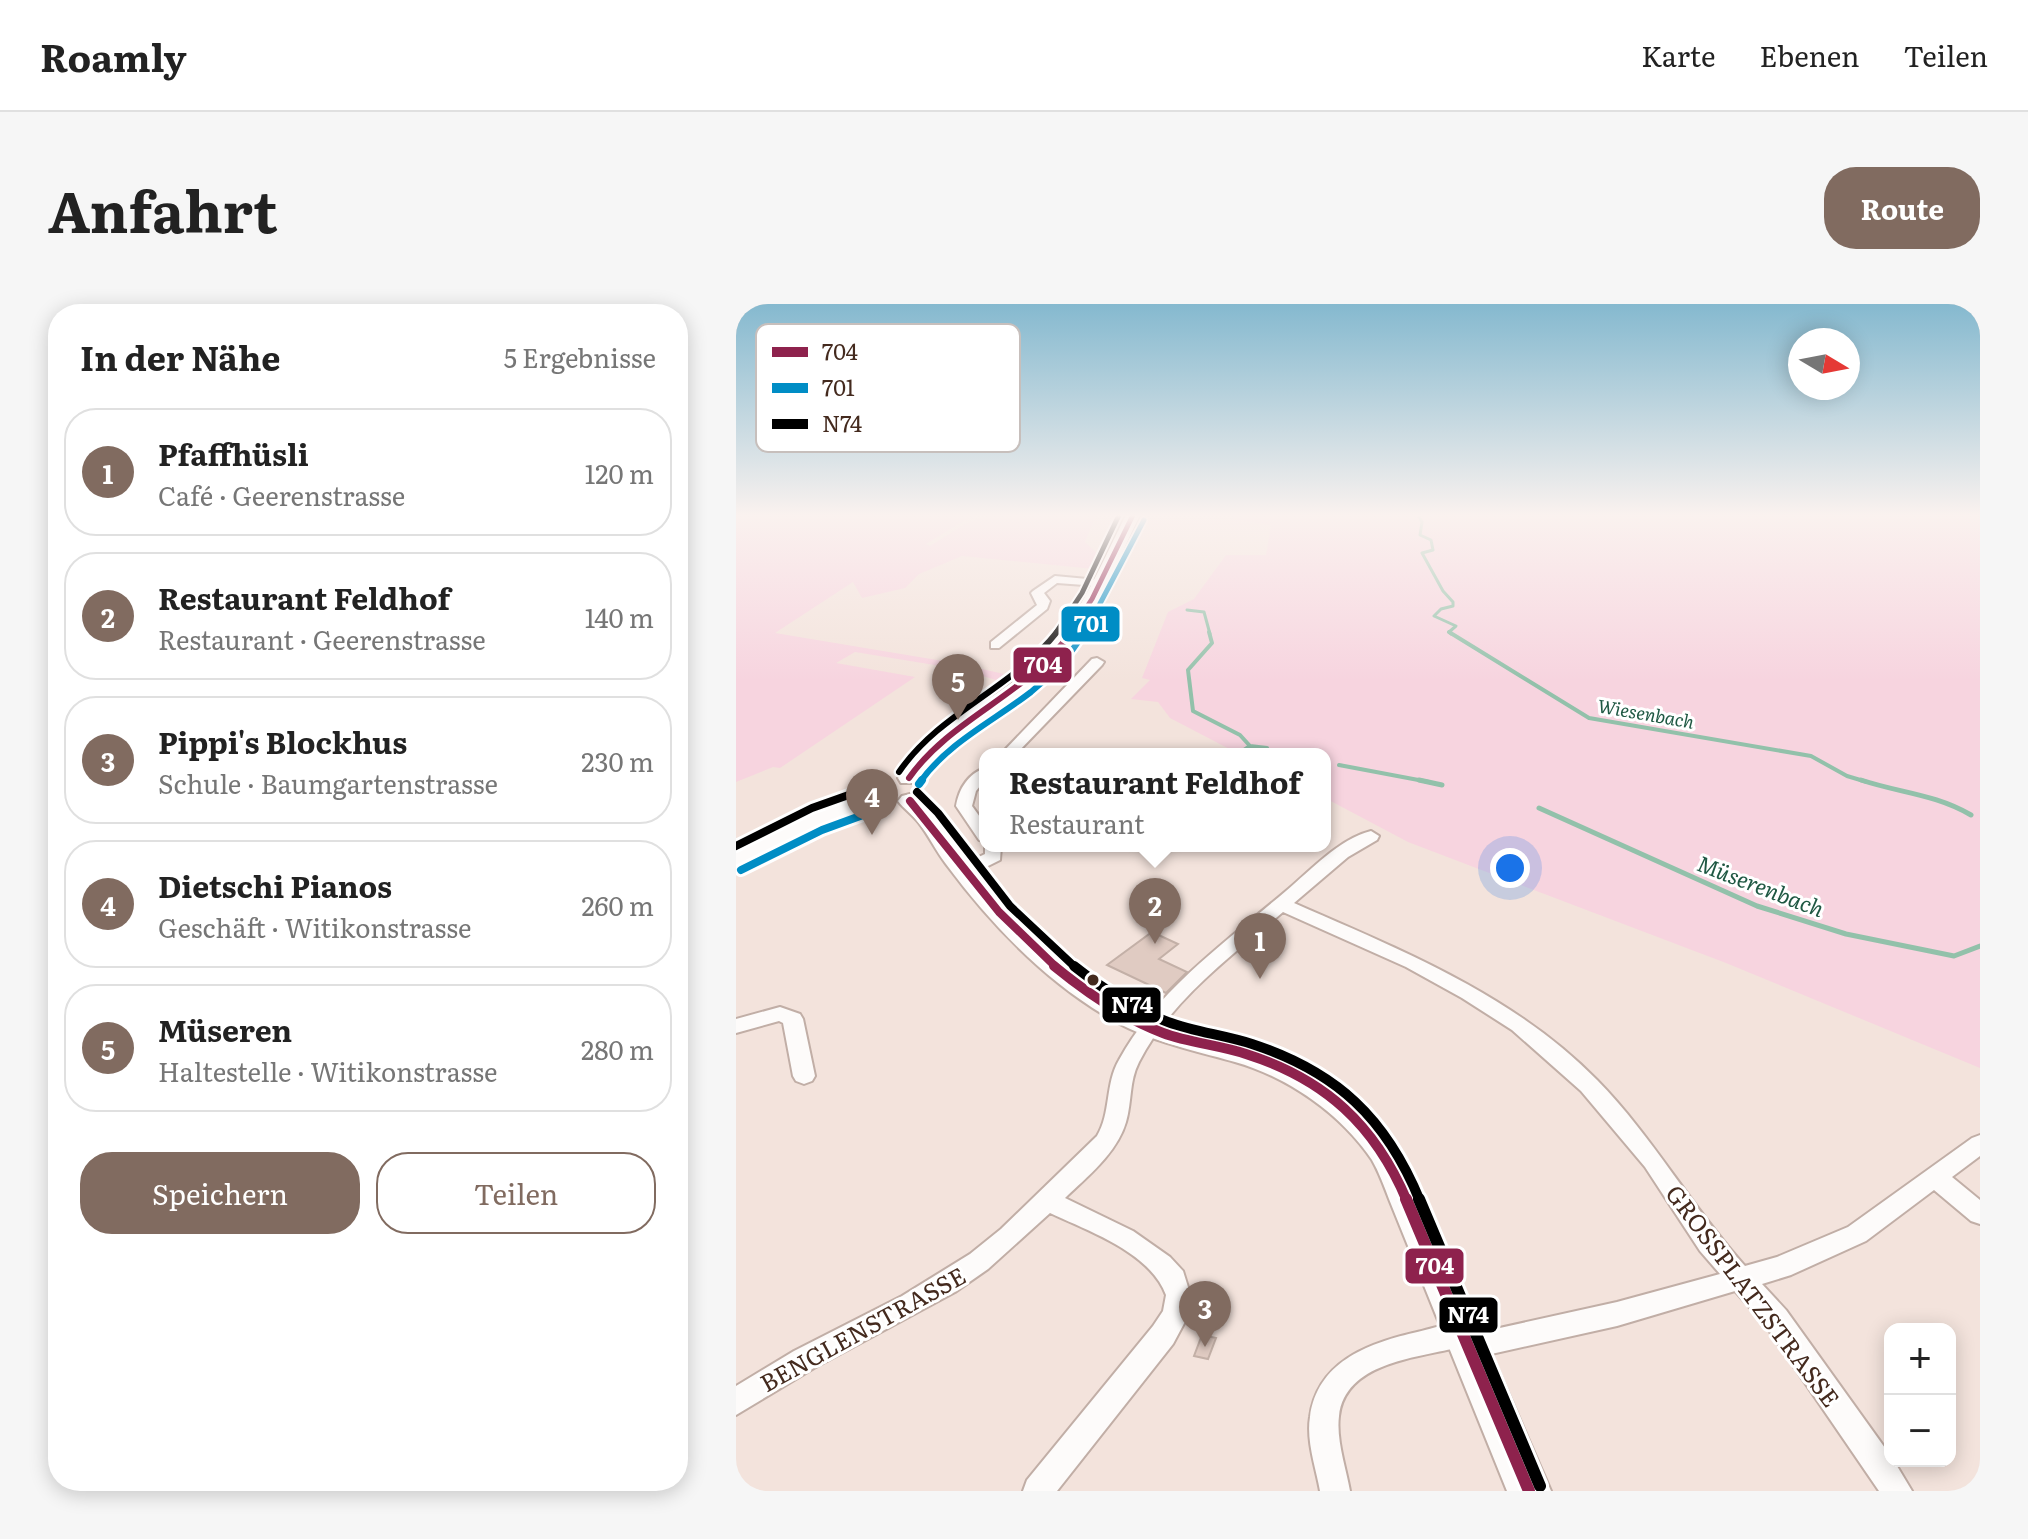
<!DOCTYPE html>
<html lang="de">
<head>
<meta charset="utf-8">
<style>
	body { margin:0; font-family:Literata,serif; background:#f6f6f6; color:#222 }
	.controls { position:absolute; right:24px; bottom:24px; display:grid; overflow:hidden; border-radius:16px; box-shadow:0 4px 20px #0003 }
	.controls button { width:72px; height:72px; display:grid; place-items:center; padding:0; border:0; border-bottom:2px solid #e0e0e0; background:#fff; color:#222; font:40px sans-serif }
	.compass { position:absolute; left:1052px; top:24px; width:72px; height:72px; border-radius:50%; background:#fff; box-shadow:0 4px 20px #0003; rotate:100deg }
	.you { position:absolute; left:774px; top:564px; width:28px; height:28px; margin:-20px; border:6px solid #fff; border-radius:50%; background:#1a73e8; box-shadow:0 0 0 12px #1a73e833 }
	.badge { display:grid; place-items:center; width:52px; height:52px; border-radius:50%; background:#816b60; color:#fff; font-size:26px; font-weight:700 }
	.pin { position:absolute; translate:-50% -66px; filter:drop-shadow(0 2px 4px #0008) }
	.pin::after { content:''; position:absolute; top:42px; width:28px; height:24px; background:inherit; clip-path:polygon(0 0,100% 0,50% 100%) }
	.popup { position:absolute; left:243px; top:444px; width:352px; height:104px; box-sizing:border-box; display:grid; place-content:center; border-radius:16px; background:#fff; filter:drop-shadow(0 2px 6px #0005); font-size:26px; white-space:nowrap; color:#767676 }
	.popup b { font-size:30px; color:#222 }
	.popup::after { content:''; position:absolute; left:50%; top:100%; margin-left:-16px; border:16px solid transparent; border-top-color:#fff }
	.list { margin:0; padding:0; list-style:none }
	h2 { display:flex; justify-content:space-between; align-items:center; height:104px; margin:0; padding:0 32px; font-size:34px }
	h2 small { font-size:26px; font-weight:400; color:#767676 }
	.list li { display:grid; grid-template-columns:52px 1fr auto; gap:24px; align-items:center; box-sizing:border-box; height:128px; margin:0 16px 16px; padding:0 16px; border:2px solid #e0e0e0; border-radius:32px }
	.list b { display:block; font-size:30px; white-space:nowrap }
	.list p { margin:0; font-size:26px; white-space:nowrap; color:#767676 }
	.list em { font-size:26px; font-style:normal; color:#767676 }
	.actions { display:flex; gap:16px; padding:24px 32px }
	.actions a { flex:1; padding:18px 0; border:2px solid #816b60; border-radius:32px; text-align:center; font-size:28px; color:#816b60 }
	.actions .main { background:#816b60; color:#fff }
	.map { position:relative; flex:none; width:1244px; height:1187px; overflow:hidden; border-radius:32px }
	header { display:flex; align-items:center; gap:48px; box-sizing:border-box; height:112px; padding:0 40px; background:#fff; border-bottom:2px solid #e0e0e0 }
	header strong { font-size:38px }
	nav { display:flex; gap:44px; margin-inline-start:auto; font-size:28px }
	.intro { display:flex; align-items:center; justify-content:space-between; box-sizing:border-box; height:192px; padding:0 48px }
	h1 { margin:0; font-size:56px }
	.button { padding:20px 36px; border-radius:32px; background:#816b60; color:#fff; font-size:28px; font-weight:700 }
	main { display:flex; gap:48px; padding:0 48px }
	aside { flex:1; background:#fff; border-radius:32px; box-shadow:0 4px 20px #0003 }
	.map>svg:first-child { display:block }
</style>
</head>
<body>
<header>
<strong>Roamly</strong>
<nav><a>Karte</a><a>Ebenen</a><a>Teilen</a></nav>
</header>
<div class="intro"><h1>Anfahrt</h1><a class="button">Route</a></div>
<main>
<aside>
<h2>In der Nähe<small>5 Ergebnisse</small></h2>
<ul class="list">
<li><span class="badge">1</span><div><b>Pfaffhüsli</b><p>Café · Geerenstrasse</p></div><em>120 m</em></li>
<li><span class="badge">2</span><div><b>Restaurant Feldhof</b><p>Restaurant · Geerenstrasse</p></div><em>140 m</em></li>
<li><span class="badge">3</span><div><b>Pippi's Blockhus</b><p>Schule · Baumgartenstrasse</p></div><em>230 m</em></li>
<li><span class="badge">4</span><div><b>Dietschi Pianos</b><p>Geschäft · Witikonstrasse</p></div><em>260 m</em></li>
<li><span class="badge">5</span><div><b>Müseren</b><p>Haltestelle · Witikonstrasse</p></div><em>280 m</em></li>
</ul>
<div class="actions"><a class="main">Speichern</a><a>Teilen</a></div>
</aside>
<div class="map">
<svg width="1244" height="1187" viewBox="0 0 1244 1187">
	<rect width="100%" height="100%" fill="#f3e3dc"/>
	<!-- green -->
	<path fill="#f7d4df" d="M0,211H243L226,218L190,240L194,242L229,220L251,211H360L349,238L365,253L358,265L226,252L183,270L169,284L126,294L117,278L39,329L219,359L268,370L260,376L223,365L119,348L100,359L179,373L44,464L37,463L0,478Z
		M498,211H1244V764L990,659L672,538L589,494V450H503L434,414L422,398L395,395L414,376L406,374L432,308L458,295L490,251H530L535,221L497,215Z"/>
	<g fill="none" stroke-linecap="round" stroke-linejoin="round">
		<!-- stream-far2 -->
		<path stroke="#92c1aa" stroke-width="3" d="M682,211L686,218L684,231L695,236L697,246L686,249L707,287L717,298V302L705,305L698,312L720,322L713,328L715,330
			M451,306L468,308L474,330"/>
		<!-- stream-far1 -->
		<path stroke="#92c1aa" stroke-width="4" d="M473,328L476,339L452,366L457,407L504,431L514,442L531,444
			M713,328L853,414L1075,452L1111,472L1131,478
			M502,450L514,442
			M603,461L693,478"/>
		<!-- stream -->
		<path stroke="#92c1aa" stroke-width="5" d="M683,476L706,481
			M1125,476C1164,489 1199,490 1235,511
			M803,504L1021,602L1110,630L1218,652L1244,642"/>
	</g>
	<!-- building -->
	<path fill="#e0cbc2" stroke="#c3b0a7" stroke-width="2" d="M416,628L442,640L423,655L451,668L430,689L371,661Z
		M466,1031L480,1034L472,1055L458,1052Z"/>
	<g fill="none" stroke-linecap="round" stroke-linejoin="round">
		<!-- street casing -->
		<g stroke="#c1aea6" stroke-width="4">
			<path id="street" d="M319,272L362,276L368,279L362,282L321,279L308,289L314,297L311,305L263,344H255V338L301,301L295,289L297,287Z
				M361,354L368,358L366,361L280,450H265L356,355Z
				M249,464V476L240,487L236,502L249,520V537L243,536L220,502C223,485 232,470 249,464Z
				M635,527L643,532L641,536L612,553L558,599C665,646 778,691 861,776C917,833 956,904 1009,962L1041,953L1112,923L1236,834L1244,831V852L1216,873L1244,896V920L1235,917L1198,886L1130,937L1055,971L1026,980L1050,1006L1154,1151V1157H1158L1176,1187H1143L1030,1022L999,987L881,1022L733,1055L723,1052L720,1044C679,1054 609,1059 603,1112C600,1136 610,1164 614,1187H584C580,1164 570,1137 574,1113C581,1059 630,1040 677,1029C695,1025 720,1015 738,1021L741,1029L881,998L984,970L964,947L909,863L845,787L776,726L726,694L670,663L547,608C496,651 434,697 403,758C393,777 396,798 390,818C381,849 351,873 329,894L397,927L434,953L447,967L456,996L452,1012L437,1040L321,1187H287L291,1176L417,1022L427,1007L430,991C414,948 352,927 314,909L252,965L219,988L78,1064L0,1111V1082L58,1047L166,992L234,950L265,925L361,832C375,809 369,780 383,756C421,686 491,637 550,587C575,566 603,535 635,527Z
				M249,541L265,542L264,556L234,571H222L219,567L222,563L249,550Z
				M44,703L64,710L67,715L79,772L76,777L68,780L60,777L57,772L47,719L43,717L0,729V715Z"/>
		</g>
		<!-- secondary casing -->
		<g stroke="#c1aea6" stroke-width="4">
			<path id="secondary" d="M390,211H404C376,268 355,329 306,373C263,413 216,428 181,479H165L162,474C194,421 253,402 297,361C341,321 363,264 390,211Z
				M142,486L150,488L153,493L150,498L89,520L0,562V545L73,510Z
				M174,490C200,497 211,528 226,547C239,565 254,582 269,598C295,627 322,654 354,675C381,694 409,711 439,722C466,731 495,735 522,743C587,763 647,807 677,870L815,1187H771L653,895C648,882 643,868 636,856C605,810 552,773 499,758C453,745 410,737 368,711C305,673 254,619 210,560C200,547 193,532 183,519C177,511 168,505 162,497L166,492Z"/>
		</g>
		<!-- street -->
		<use href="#street" fill="#fdfbfa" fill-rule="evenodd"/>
		<!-- secondary -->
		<use href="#secondary" fill="#fdfbfa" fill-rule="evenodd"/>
		<!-- bus-1-far4 casing -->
		<g stroke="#fff" stroke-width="9">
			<path id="bus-1-far4" d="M333,330L356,295L397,211"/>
		</g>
		<!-- bus-1-far3 casing -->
		<g stroke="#fff" stroke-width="11">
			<path id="bus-1-far3" d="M173,474C216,413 292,391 335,328"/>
		</g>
		<!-- bus-1-far2 casing -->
		<g stroke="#fff" stroke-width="14">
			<path id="bus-1-far2" d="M174,497L263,608L321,664"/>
		</g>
		<!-- bus-1-far1 casing -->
		<g stroke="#fff" stroke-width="16">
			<path id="bus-1-far1" d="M318,662C351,689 387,714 427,729C454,739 483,741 510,750C589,775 639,821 671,897"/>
		</g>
		<!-- bus-1 casing -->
		<g stroke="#fff" stroke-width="18">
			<path id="bus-1" d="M670,895L793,1187"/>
		</g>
		<!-- bus-2-far2 casing -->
		<g stroke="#fff" stroke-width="9">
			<path id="bus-2-far2" d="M348,330L408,216"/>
		</g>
		<!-- bus-2-far1 casing -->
		<g stroke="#fff" stroke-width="11">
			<path id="bus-2-far1" d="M184,478C213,438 256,418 295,388C316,371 334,351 349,328"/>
		</g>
		<!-- bus-2 casing -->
		<g stroke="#fff" stroke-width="14">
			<path id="bus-2" d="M183,480L186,476
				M5,566L86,526L146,504"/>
		</g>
		<!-- bus-3-far4 casing -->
		<g stroke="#fff" stroke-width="9">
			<path id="bus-3-far4" d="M319,330L346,289L383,211"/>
		</g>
		<!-- bus-3-far3 casing -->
		<g stroke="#fff" stroke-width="11">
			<path id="bus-3-far3" d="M163,468C204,408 276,385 321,328"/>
		</g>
		<!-- bus-3-far2 casing -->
		<g stroke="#fff" stroke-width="14">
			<path id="bus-3-far2" d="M181,488L202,509L274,602L340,664
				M0,542L76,504L138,482"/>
		</g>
		<!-- bus-3-far1 casing -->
		<g stroke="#fff" stroke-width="16">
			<path id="bus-3-far1" d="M338,662C366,684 398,706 432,718C459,728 488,731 516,740C601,768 650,814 684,897"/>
		</g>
		<!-- bus-3 casing -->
		<g stroke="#fff" stroke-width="18">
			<path id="bus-3" d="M683,895L804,1182"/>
		</g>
		<!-- bus-1-far4 -->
		<use href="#bus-1-far4" stroke="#8e224d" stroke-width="5"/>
		<!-- bus-1-far3 -->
		<use href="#bus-1-far3" stroke="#8e224d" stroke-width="6"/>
		<!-- bus-1-far2 -->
		<use href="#bus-1-far2" stroke="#8e224d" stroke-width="8"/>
		<!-- bus-1-far1 -->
		<use href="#bus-1-far1" stroke="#8e224d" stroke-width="10"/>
		<!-- bus-1 -->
		<use href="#bus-1" stroke="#8e224d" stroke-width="12"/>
		<!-- bus-2-far2 -->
		<use href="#bus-2-far2" stroke="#008dc5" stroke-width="5"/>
		<!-- bus-2-far1 -->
		<use href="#bus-2-far1" stroke="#008dc5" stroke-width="6"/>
		<!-- bus-2 -->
		<use href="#bus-2" stroke="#008dc5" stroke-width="8"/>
		<!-- bus-3-far4 -->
		<use href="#bus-3-far4" stroke="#000" stroke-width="5"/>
		<!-- bus-3-far3 -->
		<use href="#bus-3-far3" stroke="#000" stroke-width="6"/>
		<!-- bus-3-far2 -->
		<use href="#bus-3-far2" stroke="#000" stroke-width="8"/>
		<!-- bus-3-far1 -->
		<use href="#bus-3-far1" stroke="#000" stroke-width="10"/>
		<!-- bus-3 -->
		<use href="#bus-3" stroke="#000" stroke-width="12"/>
	</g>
	<!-- sky -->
	<linearGradient id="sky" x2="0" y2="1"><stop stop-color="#85b9cf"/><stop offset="0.56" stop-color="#faf2ef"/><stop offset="1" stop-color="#faf2ef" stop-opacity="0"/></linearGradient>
	<rect width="1244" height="377" fill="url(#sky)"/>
	<!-- markers -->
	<circle fill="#442a1e" stroke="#fff" stroke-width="3" cx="357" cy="676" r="7"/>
	<g text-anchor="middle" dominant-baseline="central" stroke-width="6" stroke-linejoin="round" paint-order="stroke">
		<!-- far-water labels -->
		<g font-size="18" font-style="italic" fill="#1f5843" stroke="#fff">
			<text transform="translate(910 409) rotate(10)">Wiesenbach</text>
		</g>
		<!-- water labels -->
		<g font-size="22" font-style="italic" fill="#1f5843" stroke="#fff">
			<text transform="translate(1025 581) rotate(21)">Müserenbach</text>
		</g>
		<!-- near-street labels -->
		<g font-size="24" fill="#442a1e" stroke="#fff">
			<text transform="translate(1018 991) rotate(53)">GROSSPLATZSTRASSE</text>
			<text transform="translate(126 1024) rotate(-29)">BENGLENSTRASSE</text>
		</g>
	</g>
	<!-- legend -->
	<rect x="20" y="20" width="264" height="128" rx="12" fill="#fff" stroke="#c7bfbc" stroke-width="2"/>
	<rect x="36" y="43" width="36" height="10" fill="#8e224d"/>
	<rect x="36" y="79" width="36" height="10" fill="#008dc5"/>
	<rect x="36" y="115" width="36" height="10" fill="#000"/>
	<g font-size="22" fill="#442a1e">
		<text x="86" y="56">704</text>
		<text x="86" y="92">701</text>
		<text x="86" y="128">N74</text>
	</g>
	<g stroke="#fff" stroke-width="3">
		<rect x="324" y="301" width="61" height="38" rx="8" fill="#008dc5"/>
		<rect x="276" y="342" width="61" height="38" rx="8" fill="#8e224d"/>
		<rect x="365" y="682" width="61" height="38" rx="8" fill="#000"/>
		<rect x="668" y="943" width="61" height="38" rx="8" fill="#8e224d"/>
		<rect x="702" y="992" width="61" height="38" rx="8" fill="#000"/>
	</g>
	<g font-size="22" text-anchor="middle" font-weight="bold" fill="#fff">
		<text x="355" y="328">701</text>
		<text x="307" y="369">704</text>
		<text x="396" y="709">N74</text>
		<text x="699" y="970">704</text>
		<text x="732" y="1019">N74</text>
	</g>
</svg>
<div class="controls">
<button>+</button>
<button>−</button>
</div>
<svg class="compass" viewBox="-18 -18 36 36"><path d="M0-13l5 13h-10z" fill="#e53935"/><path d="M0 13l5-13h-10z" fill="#767676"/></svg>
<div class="you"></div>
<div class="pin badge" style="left:524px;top:675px">1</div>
<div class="pin badge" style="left:419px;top:640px">2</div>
<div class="popup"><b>Restaurant Feldhof</b>Restaurant</div>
<div class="pin badge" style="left:469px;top:1043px">3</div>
<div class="pin badge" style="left:136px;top:531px">4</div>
<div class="pin badge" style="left:222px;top:416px">5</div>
</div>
</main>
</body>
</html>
